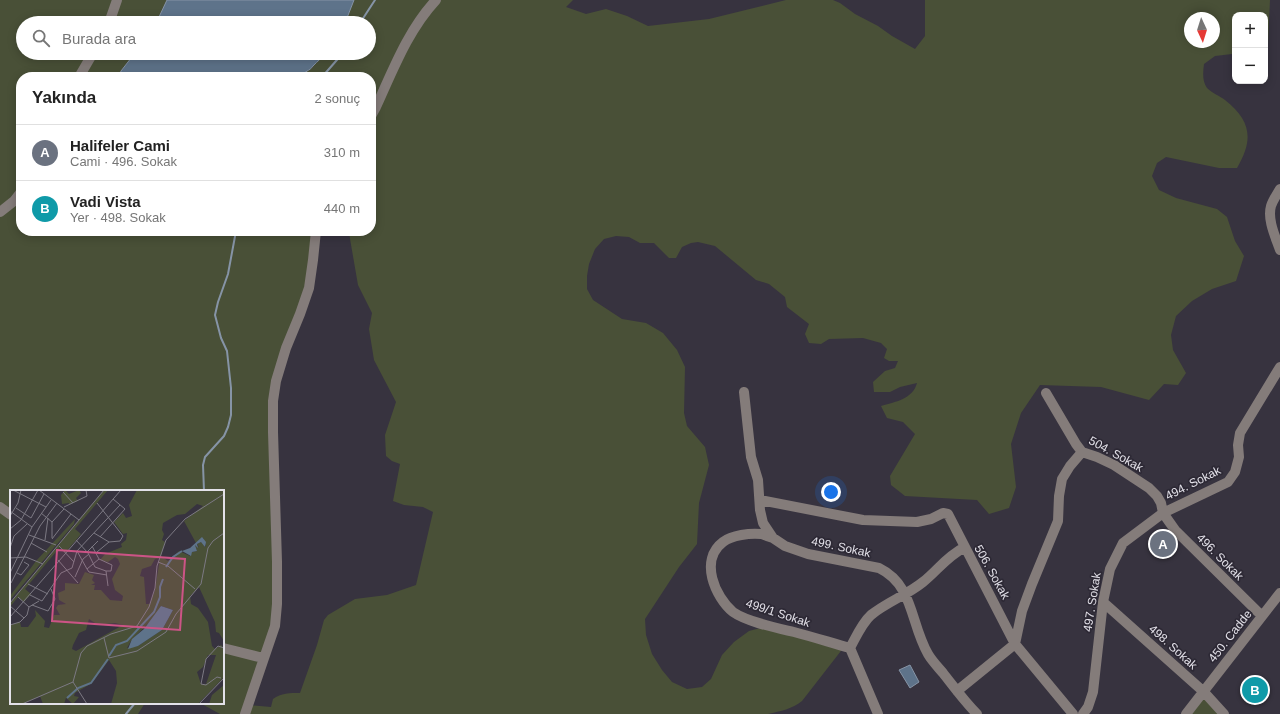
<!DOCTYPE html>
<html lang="tr">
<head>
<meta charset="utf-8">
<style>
	body { margin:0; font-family:Arial,sans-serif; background:#f2f2f2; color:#222 }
	.controls { position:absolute; right:12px; top:12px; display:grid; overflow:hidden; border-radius:8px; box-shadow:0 2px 10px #0003 }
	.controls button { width:36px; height:36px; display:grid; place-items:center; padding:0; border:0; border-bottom:1px solid #e0e0e0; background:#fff; color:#222; font:20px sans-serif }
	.compass { position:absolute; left:1184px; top:12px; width:36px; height:36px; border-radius:50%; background:#fff; box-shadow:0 2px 10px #0003; rotate:176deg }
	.you { position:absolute; left:831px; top:492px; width:14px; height:14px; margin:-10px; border:3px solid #fff; border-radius:50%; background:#1a73e8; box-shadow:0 0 0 6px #1a73e833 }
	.badge { display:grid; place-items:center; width:26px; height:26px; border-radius:50%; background:#ea580c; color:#fff; font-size:13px; font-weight:700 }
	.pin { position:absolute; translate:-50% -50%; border:2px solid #fff; box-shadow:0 1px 4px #0006 }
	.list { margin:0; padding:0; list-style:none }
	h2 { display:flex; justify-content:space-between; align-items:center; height:52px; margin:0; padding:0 16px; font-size:17px }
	h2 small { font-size:13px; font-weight:400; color:#767676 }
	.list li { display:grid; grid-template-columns:26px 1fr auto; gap:12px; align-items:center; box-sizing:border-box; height:56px; padding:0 16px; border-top:1px solid #e0e0e0 }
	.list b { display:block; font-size:15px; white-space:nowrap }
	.list p { margin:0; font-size:13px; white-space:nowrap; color:#767676 }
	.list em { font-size:13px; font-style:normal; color:#767676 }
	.icon { flex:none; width:22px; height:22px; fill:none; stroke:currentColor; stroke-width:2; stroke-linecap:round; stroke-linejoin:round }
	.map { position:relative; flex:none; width:1280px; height:714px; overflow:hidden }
	.search { position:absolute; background:#fff; box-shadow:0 2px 10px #0003; left:16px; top:16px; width:360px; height:44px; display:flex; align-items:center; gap:10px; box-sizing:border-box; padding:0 14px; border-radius:22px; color:#767676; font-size:15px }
	.panel { position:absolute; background:#fff; box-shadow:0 2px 10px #0003; left:16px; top:72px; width:360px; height:164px; border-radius:16px }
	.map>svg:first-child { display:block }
</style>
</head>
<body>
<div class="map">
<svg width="1280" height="714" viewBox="0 0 1280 714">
	<rect width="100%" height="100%" fill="#37333f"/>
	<!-- green -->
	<path fill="#495037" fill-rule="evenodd" d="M0,0H167L159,17L153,23H23V53H135L121,71L119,77H21V231H371V77H301L303,74L313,67L315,62L327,53H369V23H345L354,0H573L566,7L586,14L606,9L627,16L648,26L709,19L786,0H833L840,3L855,14L878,26L892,36L915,49L925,36V0H1270L1268,45L1265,54V15H1235V56L1232,54L1215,56L1204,64C1203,72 1202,81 1207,88C1212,93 1220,96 1225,100C1251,121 1254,139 1237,168H1219L1166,157L1157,163L1152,176L1159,190L1176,198L1217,209L1227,217L1235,241L1244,256L1236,281L1212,289L1192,301L1176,316L1171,335L1173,350L1186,373L1178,385L1164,384L1149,400L1101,387L1040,385L1021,413L1011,444L1016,487L1009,508L989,514L977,500L905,496L891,485L890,476L915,434L903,422L887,418L881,406C895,402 913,399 917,383L900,387L890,392H874L873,382L885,371L895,368L898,361H889L884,358L887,349L881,343L863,338L829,339L821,344L809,343L805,334L809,324L787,307L785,297L769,284L756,280L715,246L698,242L691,243L682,247L676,258H669L654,243H640L629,237L616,236L604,239L595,249L589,264L587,276V289L593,300L622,319L646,323L663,333L677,350L685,367L684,413L687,426L705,447L709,465L699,503L697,544L679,567L645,619L646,635L652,654L662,670L672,682L687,689L702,687L711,679L722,655L734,642L749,631L768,626L844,647L802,701C792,709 781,711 768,714H220L200,703H223V491H11V703H145L138,714H0ZM1190,18H1214V42H1190ZM349,233L358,285L372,313L369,329L374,360L396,402L385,435L386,456L392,461L400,464L393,501L404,505L423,507L433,512L416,585L387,595L355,599L328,615L324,620L317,645L300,693C290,693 281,693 273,699L271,707L248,705L277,604L276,381L313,260L315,235Z
		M1204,692L1224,714H1186Z"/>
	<!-- water -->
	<path fill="#5e738a" stroke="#8694a6" d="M167,0H354L345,23H153L159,17Z
		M135,53H327C321,58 318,61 313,66C310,71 304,71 301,77H119L121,71Z
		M910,665L919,682L910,688L899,670Z"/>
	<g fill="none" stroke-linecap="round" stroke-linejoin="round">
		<!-- stream -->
		<path stroke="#8694a6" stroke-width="2" d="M360,23L375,0
			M322,77L343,53
			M204,491L203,465L205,457L224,436L228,427L231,415V388L227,351L221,338L215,315L218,302L228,274L236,231
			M126,714L135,703"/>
		<!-- minor -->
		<path stroke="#847c7a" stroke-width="10" d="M109,23L117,0
			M79,77L93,53
			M371,116L376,107C393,70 408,30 436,0
			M1280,189C1277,194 1273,200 1271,206C1267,220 1276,238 1280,250
			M0,212L14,201L21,192
			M744,392L751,457L758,480L760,510L763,523L773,538L785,546L808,554L879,568C914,585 910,623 928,654C932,661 938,667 943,673C954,687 964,701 977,714
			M1046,393L1076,444L1082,452L1097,457L1114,465L1149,488L1157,496L1161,503L1163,513L1175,530L1262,616
			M760,500L863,520L917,522L931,519L943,513L948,514L965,547
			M0,507L11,515
			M773,538C769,537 765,535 761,534C750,533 732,535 723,542C699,560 715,597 733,612C747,622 777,628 794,632C813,637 832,643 850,648
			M1103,602L1204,692L1224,714
			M223,648L263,658
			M850,648C856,637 862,623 871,615C887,602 907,595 923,582C938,570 946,557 965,547L1015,644L1073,714
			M850,648L878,714
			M957,691L1015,644L1022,611L1032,584L1058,521L1059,496L1062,479L1070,466L1082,452
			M245,714L275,626L277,604V562L273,432V401L276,381L286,348L300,314L309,288L313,260L316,231
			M1083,714L1088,707L1093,692L1103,602L1110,569L1123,543L1163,513L1228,482L1235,472L1239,457L1238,445L1240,433L1280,367
			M1186,714L1280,593"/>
	</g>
	<g text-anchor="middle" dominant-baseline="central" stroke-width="3.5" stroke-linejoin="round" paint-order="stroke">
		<!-- street labels -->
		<g font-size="12" fill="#e3e1e9" stroke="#2d2935">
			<text transform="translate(1116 454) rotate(29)">504. Sokak</text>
			<text transform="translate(1193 483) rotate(-27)">494. Sokak</text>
			<text transform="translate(841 547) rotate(12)">499. Sokak</text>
			<text transform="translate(1220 557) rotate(45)">496. Sokak</text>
			<text transform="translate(992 572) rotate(61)">506. Sokak</text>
			<text transform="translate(1092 602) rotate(-81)">497. Sokak</text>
			<text transform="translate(778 613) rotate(18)">499/1 Sokak</text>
			<text transform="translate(1230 636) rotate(-52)">450. Cadde</text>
			<text transform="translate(1173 647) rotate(42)">498. Sokak</text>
		</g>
	</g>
	<!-- overview -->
	<g transform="translate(10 490)">
		<rect width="214" height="214" fill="#37333f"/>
		<path d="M55,0L59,4L69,0L71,3L66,8L68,11L59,15V13L52,14L51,5ZM94,0H98L65,39L71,44L66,50L55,63L50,57L15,99L21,104L14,112L8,107L0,117V113ZM127,0H214V151L209,143L206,142L205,132L189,97L180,106L181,114L188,118L198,132L202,156L205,159L211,155L214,158V187L188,214H101L107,193L106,181L99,170L82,193L65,203L64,206L69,207L63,214L56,208L54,214H33L30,206L12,214H0V135L10,132L11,137H18L26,126L25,120L35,131L34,137L39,138L44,125H50L46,118L48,115L56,114L49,110L48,103L55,100V93L69,94L75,82L84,85L82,90L85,93L81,95H85L84,100H91L100,110L112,111L113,106L105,100L102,89L110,74L108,69L105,67L98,72L90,70L95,64L112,57L111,54L116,50L117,43L113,44L104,32L113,23L116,28L122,26L119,15ZM187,14L193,16L174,31L186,53L193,48L196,56L194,57L195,54L191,52L187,54L189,57L185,55L187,61L182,62L180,66L169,61L158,71L151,66L155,52L152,50L154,44L152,40L153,33L167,25L175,24ZM150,68L145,100L140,114H136L134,87L130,86L132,79L141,76L145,69ZM151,116L163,120L152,140L128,156L117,158L121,151L149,122ZM79,129L88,135L105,133L113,135L66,161L62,159L63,155L69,143L76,140ZM198,165H206L196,194H191L187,182L193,177ZM65,29L64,34L0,110V106L26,71ZM214,195V214H199L202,205Z" fill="#495037" fill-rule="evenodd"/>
		<path d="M192,47L196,52L195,57L191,52L187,54L188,58L185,55L187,61L182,62L181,66L172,61L180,58ZM151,116L163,120L152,140L128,156L118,159L122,149L134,139Z" fill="#5e738a"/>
		<path fill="none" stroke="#5e738a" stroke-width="2" d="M156,77L163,67L172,61M99,166L106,155L117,151L144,122L150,107V97L153,89M57,208L68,198L81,193L98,169"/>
		<path fill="none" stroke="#7c7983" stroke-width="1" d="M3,0L36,17M29,0L69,30M53,2L63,13M54,17L77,6L76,0M6,18L21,28L34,4M0,21L22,37M31,23L42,32M0,26L8,13L11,0M42,32L54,19M0,39L11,30L28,0M84,43L99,52L110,51L113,46L87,13M19,45L46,55M4,46L17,34M90,47L115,19L103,9M42,48V32M42,49L61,24M35,50L38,28M66,50L78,63L85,77L96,81L98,96M21,53L37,62M49,56L64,72M82,56L89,69M0,58L4,46M67,61L77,79L89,69M77,62L88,51M87,62L99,52M0,68L16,67L33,74M89,69L102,75L101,81H96M48,70L68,93M148,72L158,76L185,99M77,79L79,82L97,85M0,83L22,37L41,10M7,83L11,85L19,75L14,72M65,87L73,69L79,64M1,93L30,36L47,13M18,94L38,104M20,105L32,111L51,83L62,78L67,61L110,15M8,107L19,117M0,113L94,0M22,115L38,121L45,109L41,99M0,116L14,128M0,127L111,0M0,135L10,132L17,125L19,117L29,111M94,148L99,168L127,161L156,142L166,124L191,94L198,58L203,51L214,43M211,188L207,187L196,195L191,194L196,169L208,156L214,158M63,192L77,214M12,214L63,192L71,163L77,156L101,144L127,136L139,117L145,98L147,76L156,50L175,29L214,4M189,214L214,188"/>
		<path fill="#cc5486" fill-opacity="0.15" stroke="#cc5486" stroke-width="2" d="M47,60L175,69L170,140L42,131Z"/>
		<rect width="214" height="214" fill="none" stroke="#e3e1e9" stroke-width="2"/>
	</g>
</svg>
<div class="controls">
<button>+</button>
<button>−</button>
</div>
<svg class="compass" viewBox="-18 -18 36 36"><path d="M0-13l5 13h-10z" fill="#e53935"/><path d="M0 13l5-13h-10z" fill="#767676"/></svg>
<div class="you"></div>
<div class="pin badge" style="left:1163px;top:544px;background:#6b7280">A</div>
<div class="pin badge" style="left:1255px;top:690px;background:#0f9aa8">B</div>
<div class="search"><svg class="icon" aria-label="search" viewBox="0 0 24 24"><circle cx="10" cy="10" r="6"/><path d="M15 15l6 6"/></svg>Burada ara</div>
<section class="panel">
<h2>Yakında<small>2 sonuç</small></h2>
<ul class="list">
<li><span class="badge" style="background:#6b7280">A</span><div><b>Halifeler Cami</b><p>Cami · 496. Sokak</p></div><em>310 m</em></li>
<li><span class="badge" style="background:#0f9aa8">B</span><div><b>Vadi Vista</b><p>Yer · 498. Sokak</p></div><em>440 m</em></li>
</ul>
</section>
</div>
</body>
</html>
